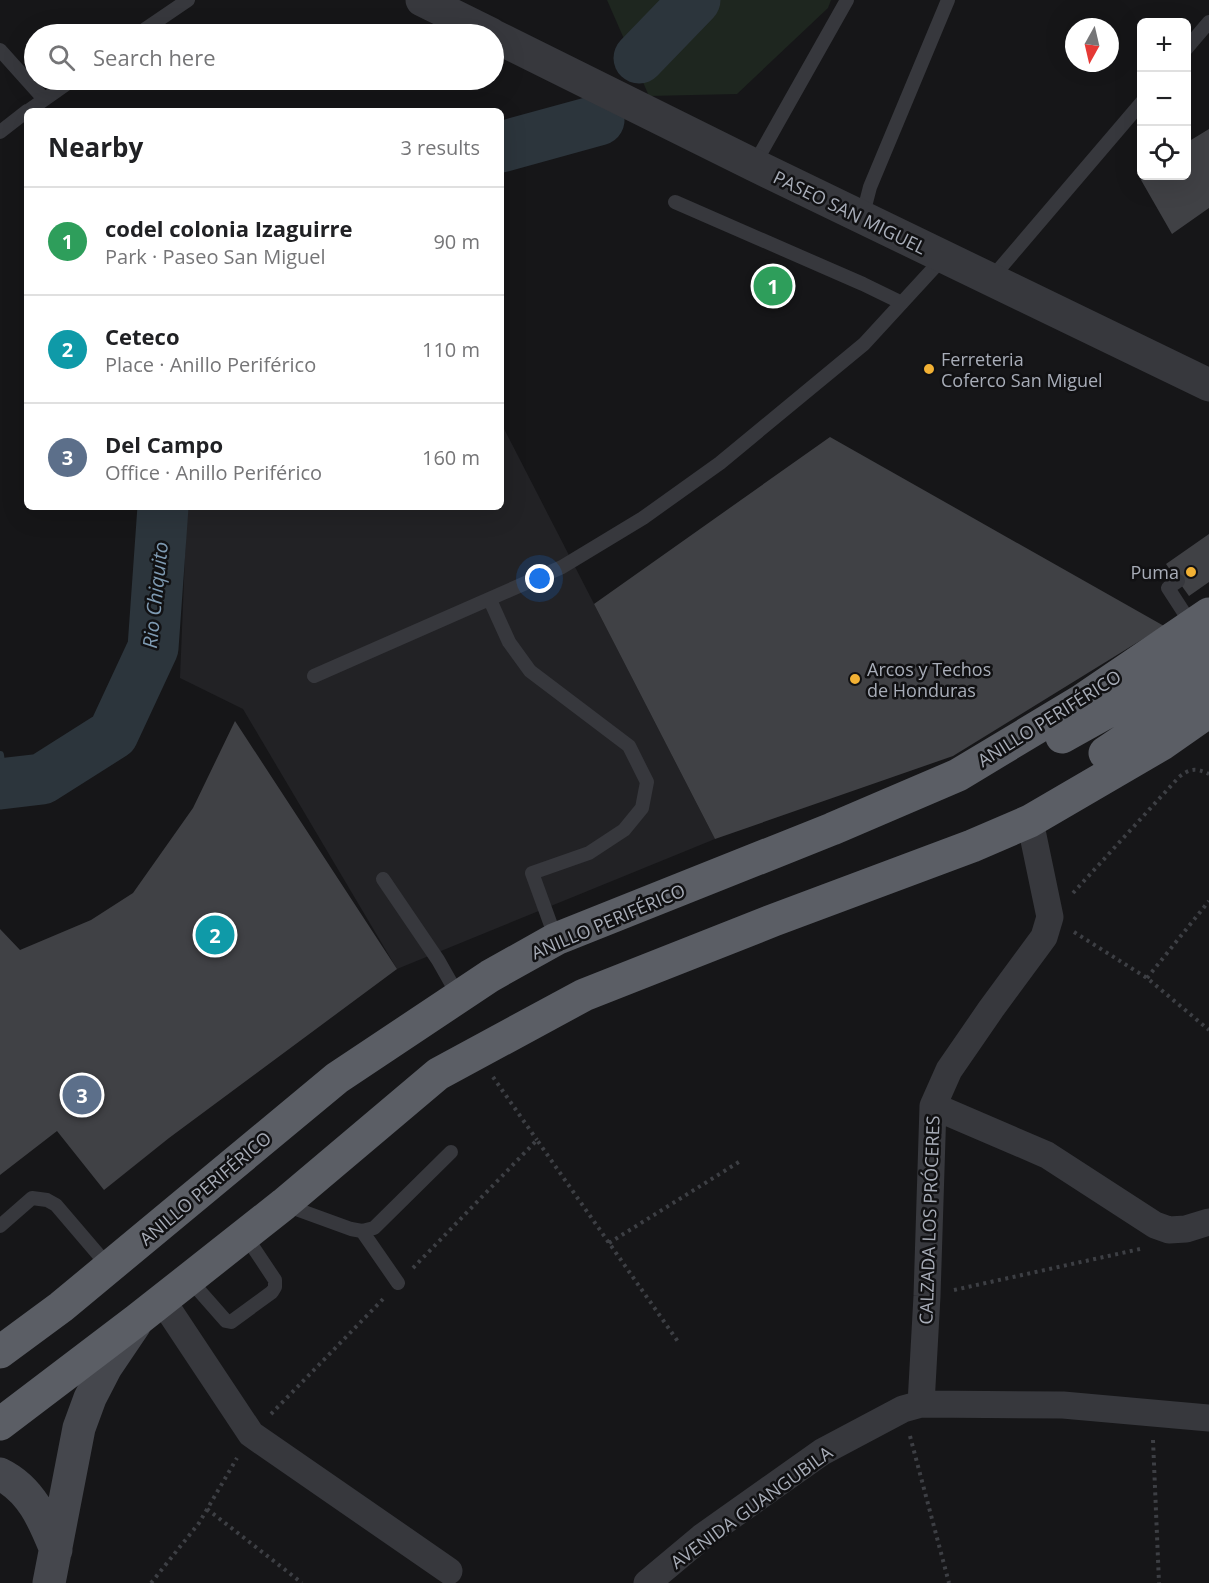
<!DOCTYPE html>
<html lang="en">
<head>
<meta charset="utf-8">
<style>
	body { margin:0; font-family:"Open Sans",sans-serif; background:#f6f6f6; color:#202124 }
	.controls { position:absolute; right:18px; top:18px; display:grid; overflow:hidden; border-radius:9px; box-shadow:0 6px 24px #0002 }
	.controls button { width:54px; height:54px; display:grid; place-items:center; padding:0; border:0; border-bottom:2px solid #e0e0e0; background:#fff; color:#202124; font:30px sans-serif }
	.compass { position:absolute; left:1065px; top:18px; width:54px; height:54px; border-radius:50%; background:#fff; box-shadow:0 6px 24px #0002; rotate:188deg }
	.you { position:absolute; left:540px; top:579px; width:21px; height:21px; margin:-15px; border:4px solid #fff; border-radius:50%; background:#1a73e8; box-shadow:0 0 0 9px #1a73e833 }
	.badge { display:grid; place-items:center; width:39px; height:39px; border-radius:50%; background:#0b8043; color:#fff; font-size:20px; font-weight:700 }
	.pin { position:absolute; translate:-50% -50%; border:3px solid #fff; box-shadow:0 2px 6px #0006 }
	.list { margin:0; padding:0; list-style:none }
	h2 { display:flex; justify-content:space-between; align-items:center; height:78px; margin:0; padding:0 24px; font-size:26px }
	h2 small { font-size:20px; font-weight:400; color:#757577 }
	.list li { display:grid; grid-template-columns:39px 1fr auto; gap:18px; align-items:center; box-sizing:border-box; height:108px; padding:0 24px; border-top:2px solid #e0e0e0 }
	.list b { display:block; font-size:22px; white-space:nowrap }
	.list p { margin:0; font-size:20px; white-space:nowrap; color:#757577 }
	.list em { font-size:20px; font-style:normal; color:#757577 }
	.icon { flex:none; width:33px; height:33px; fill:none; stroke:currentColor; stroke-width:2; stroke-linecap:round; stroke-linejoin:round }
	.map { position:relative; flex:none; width:1209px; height:1583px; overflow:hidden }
	.search { position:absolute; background:#fff; box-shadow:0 6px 24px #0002; left:24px; top:24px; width:480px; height:66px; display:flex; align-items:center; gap:15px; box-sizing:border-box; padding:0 21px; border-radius:33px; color:#757577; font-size:22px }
	.panel { position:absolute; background:#fff; box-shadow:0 6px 24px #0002; left:24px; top:108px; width:480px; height:402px; border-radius:9px }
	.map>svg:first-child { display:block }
</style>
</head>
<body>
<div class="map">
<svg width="1209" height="1583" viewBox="0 0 1209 1583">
	<rect width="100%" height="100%" fill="#161618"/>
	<!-- built -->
	<path fill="#222225" d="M501,423L715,839L397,969L243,709L180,678L187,507H501Z"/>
	<!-- green -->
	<path fill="#1e261f" d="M607,0H831L828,8L737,94L649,96Z"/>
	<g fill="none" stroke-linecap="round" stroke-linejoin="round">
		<!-- stream -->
		<path stroke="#2c353c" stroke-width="8" d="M0,755L4,783"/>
		<!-- river -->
		<path stroke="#2c353c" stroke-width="51" d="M639,58L695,0
			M501,147L599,120
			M0,784L42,779L113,734L153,648L163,507"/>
	</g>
	<!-- building -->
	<path fill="#404145" d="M1209,129V208L1172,234L1137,173L1142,171V176H1186V143Z
		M830,437L1164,626L953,756L715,839L594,604Z
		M1209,534V582L1189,596L1166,564Z
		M235,721L397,969L169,1138L104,1190L57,1131L0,1175V929L20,950L91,920L133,893L193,808Z"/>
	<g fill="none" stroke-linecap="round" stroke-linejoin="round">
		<!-- path -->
		<path stroke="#3d3f44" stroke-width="4" stroke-dasharray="3 4.5" stroke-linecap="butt" d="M1073,893L1179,777C1190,768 1196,768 1209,774
			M1074,932L1147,978L1209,1030
			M1147,978L1209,901
			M493,1077L537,1140
			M609,1243L742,1160
			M413,1268L537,1140L679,1343
			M954,1290L1140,1249
			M271,1414L385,1297
			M910,1436L949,1583
			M1153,1440L1159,1583
			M207,1509L302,1583
			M151,1583L199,1523L237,1458"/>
		<!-- service -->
		<path stroke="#37383d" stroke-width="14" d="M138,34L188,0
			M1186,49L1209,22
			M0,50L44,99
			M28,111L72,80
			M0,132L27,111
			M754,165L847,0
			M675,202L863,284L902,303
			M862,218L870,187L948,0
			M990,280L1142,102
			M1178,581L1168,588L1192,625
			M490,600L509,642L530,671L629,746L647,782L642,808L624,830L589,853L532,873L556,939
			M314,676L562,567L643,518L720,463L864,344L943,258
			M383,879L438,960L459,997
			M285,1205L351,1229L362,1231L374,1228L451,1152
			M0,1226L32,1198L47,1200L56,1205L109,1267
			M362,1231L398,1283
			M189,1279L226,1321L231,1322L272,1292L275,1287V1280L245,1235"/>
		<!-- minor -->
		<path stroke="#37383d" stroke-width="27" d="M933,1106L1047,1155L1155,1225L1169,1230L1186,1229L1209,1222
			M162,1300L251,1434L449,1571
			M921,1404L927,1296L933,1106L949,1070L991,1009L1044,937L1050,917L1030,821
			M647,1583L702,1537L822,1452L903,1409L921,1404L1063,1405L1209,1418"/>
		<!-- tertiary -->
		<path stroke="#37383d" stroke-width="33" d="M422,0L491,34
			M494,36L754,165L1209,385"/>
		<!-- secondary -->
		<path stroke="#45474d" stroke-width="33" d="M0,1474C31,1489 44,1520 56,1550
			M49,1583L79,1428L90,1398L106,1367L135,1324"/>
		<!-- trunk -->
		<path stroke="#5b5e65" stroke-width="33" d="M1062,737L1114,708L1209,648
			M1105,753L1209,683
			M0,1352L61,1307L337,1078L490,976L556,939L832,829L958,775L1081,701L1209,614
			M0,1424L137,1320L284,1204L438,1074L584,995L774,920L972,846L1030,821L1162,744L1209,711"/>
	</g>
	<!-- markers -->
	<g fill="#f2b134" stroke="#111113" stroke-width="2">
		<circle cx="929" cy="369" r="6"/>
		<circle cx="1191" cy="572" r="6"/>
		<circle cx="855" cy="679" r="6"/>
	</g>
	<g text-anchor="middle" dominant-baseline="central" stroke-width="5" stroke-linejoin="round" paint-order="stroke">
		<!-- street labels -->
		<g font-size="18" fill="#a8adb8" stroke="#111113">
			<text transform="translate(850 212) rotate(26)">PASEO SAN MIGUEL</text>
			<text transform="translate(1049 718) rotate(-32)">ANILLO PERIFÉRICO</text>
			<text transform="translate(608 921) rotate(-23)">ANILLO PERIFÉRICO</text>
			<text transform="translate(205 1188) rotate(-40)">ANILLO PERIFÉRICO</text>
			<text transform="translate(929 1220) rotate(-88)">CALZADA LOS PRÓCERES</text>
			<text transform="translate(751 1507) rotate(-36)">AVENIDA GUANGUBILA</text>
		</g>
		<!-- poi labels -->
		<g font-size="18" fill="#a8adb8" stroke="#111113" text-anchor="start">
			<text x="941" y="359">Ferreteria<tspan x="941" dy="21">Coferco San Miguel</tspan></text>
			<text x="1179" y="572" text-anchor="end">Puma</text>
			<text x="867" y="669">Arcos y Techos<tspan x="867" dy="21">de Honduras</tspan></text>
		</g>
		<!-- water labels -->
		<g font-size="20" font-style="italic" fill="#7f9bb3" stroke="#111113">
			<text transform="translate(155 595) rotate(-84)">Rio Chiquito</text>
		</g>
	</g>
</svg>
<div class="controls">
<button>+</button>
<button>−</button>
<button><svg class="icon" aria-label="locate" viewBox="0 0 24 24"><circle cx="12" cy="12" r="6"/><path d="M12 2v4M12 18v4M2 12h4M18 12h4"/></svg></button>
</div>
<svg class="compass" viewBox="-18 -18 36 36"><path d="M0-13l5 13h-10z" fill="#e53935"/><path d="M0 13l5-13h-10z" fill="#757577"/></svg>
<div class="you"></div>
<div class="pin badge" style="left:773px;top:286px;background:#2e9e5b">1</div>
<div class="pin badge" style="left:215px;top:935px;background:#0f9aa8">2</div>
<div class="pin badge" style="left:82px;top:1095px;background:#5c6f8a">3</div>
<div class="search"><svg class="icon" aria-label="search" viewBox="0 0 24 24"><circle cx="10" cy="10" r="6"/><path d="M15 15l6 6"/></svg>Search here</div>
<section class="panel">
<h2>Nearby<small>3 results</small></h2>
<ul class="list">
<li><span class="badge" style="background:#2e9e5b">1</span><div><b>codel colonia Izaguirre</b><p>Park · Paseo San Miguel</p></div><em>90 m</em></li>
<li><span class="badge" style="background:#0f9aa8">2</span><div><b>Ceteco</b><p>Place · Anillo Periférico</p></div><em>110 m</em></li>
<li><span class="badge" style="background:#5c6f8a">3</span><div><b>Del Campo</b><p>Office · Anillo Periférico</p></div><em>160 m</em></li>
</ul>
</section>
</div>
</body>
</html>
